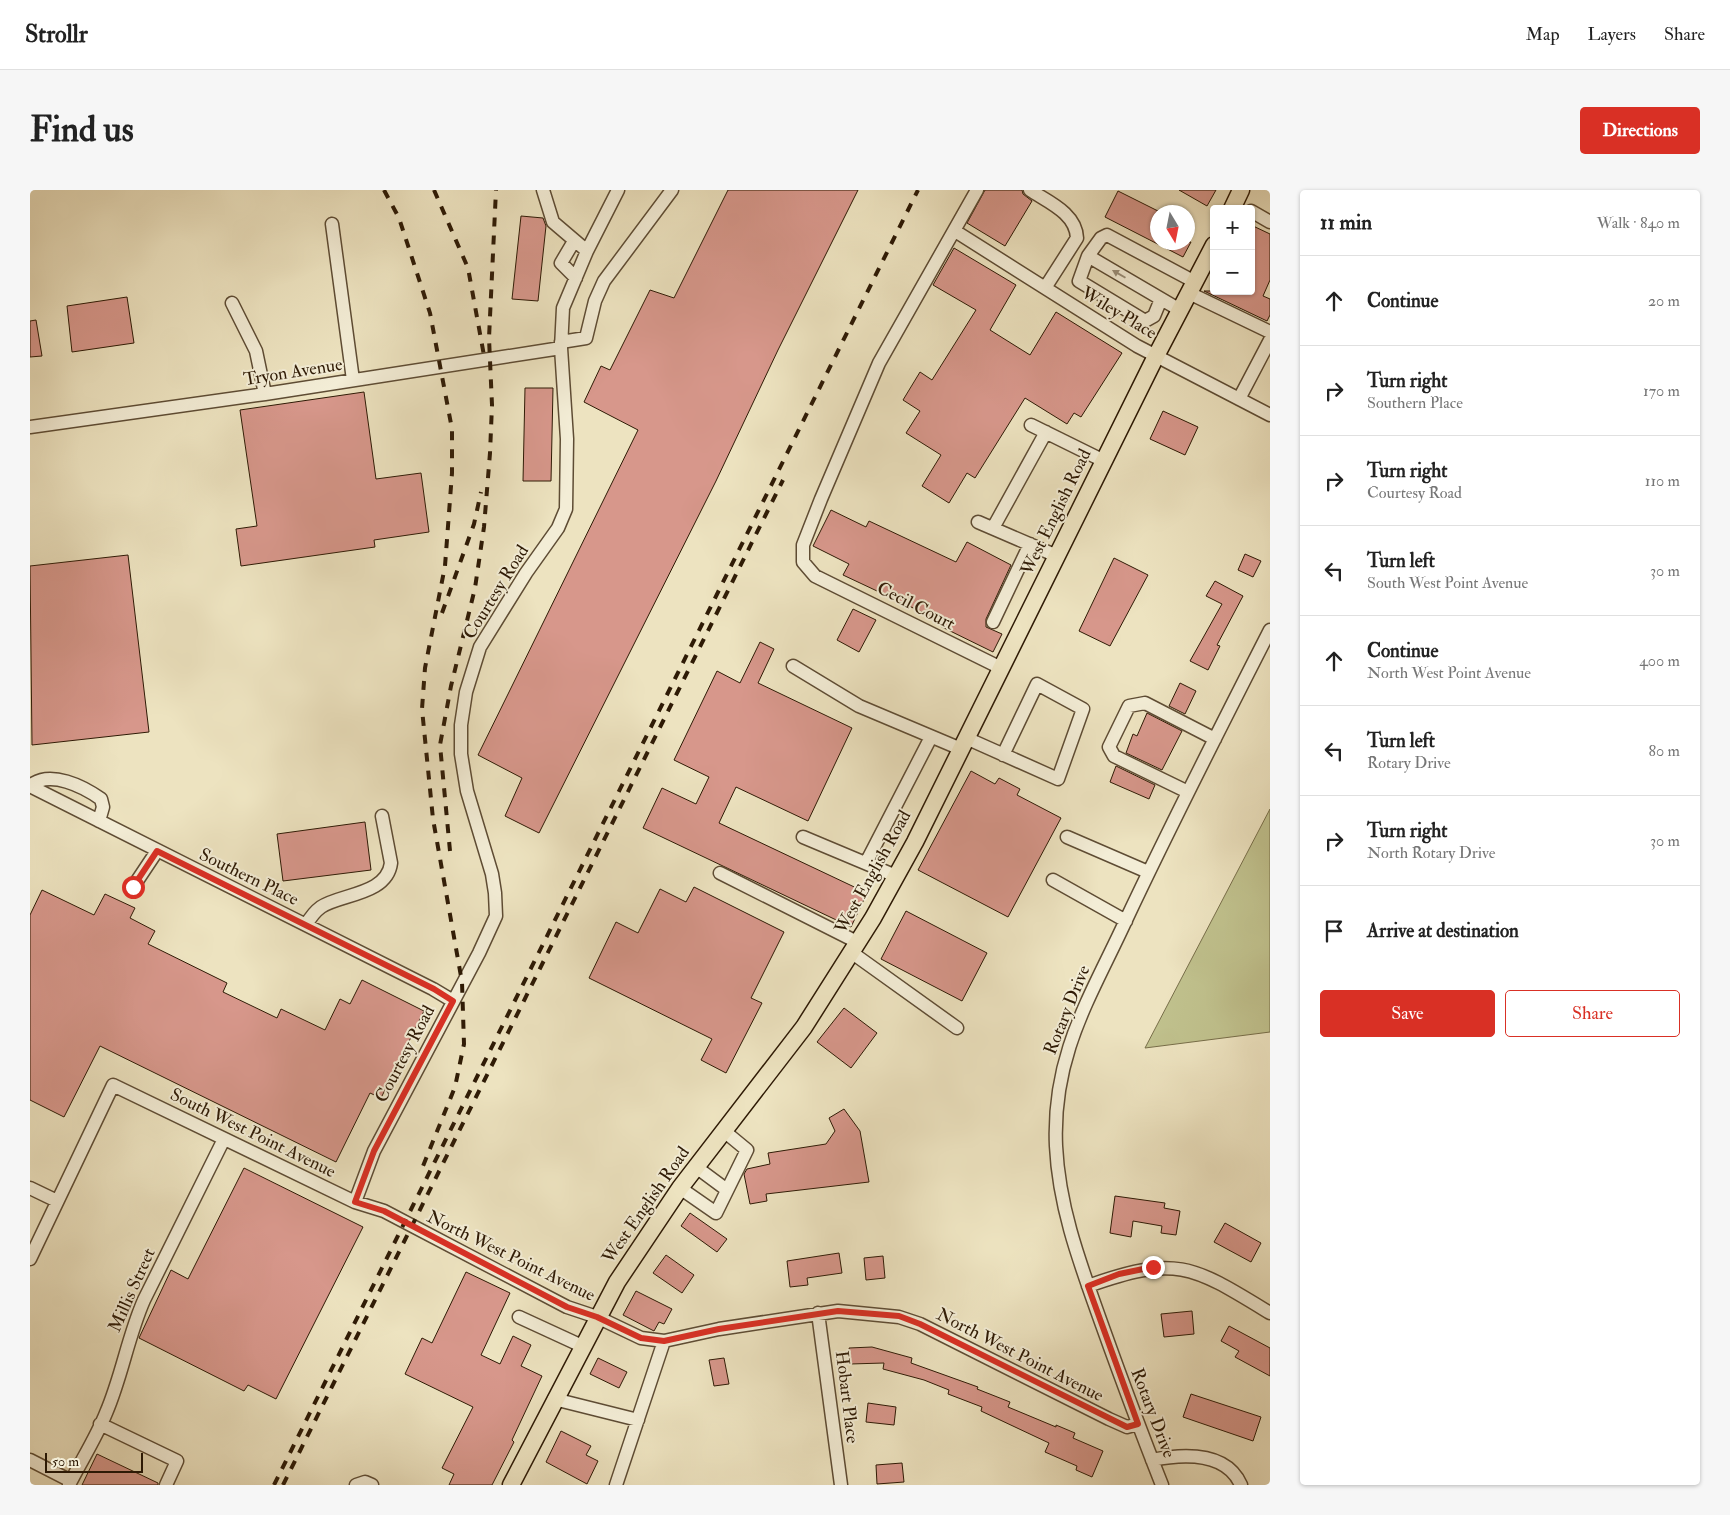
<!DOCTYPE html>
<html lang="en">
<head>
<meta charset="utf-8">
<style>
	body { margin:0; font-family:"IM FELL Double Pica",serif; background:#f6f6f6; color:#222 }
	.controls { position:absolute; right:15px; top:15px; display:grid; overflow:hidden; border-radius:5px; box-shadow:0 1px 4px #0004 }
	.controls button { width:45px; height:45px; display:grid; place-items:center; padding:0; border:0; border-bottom:1px solid #e0e0e0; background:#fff; color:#222; font:25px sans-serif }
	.compass { position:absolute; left:1120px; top:15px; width:45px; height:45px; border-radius:50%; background:#fff; box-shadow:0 1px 4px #0004; rotate:170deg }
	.scale { position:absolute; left:15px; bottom:12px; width:98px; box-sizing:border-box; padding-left:5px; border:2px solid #2e1a05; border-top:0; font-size:14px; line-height:18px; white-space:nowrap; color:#2e1a05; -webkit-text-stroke:4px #f3edd6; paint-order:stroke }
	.stop { position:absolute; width:15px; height:15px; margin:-11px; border:4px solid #d93025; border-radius:50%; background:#fff }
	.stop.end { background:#d93025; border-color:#fff; box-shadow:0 1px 5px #0008 }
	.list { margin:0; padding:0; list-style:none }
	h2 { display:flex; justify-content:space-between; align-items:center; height:65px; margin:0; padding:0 20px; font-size:21px }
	h2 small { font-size:16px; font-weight:400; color:#767676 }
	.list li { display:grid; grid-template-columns:32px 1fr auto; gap:15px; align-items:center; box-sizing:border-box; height:90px; padding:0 20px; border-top:1px solid #e0e0e0 }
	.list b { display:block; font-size:19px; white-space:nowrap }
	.list p { margin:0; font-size:16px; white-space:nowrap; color:#767676 }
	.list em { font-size:16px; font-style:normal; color:#767676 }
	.actions { display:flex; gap:10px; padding:15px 20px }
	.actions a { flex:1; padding:11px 0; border:1px solid #d93025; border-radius:5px; text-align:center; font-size:18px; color:#d93025 }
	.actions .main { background:#d93025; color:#fff }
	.icon { flex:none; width:28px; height:28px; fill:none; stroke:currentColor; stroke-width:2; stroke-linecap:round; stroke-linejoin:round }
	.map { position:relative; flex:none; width:1240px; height:1295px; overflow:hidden; border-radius:5px }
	header { display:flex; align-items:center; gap:30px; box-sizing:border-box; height:70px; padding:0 25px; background:#fff; border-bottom:1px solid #e0e0e0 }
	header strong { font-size:24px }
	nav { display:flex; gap:28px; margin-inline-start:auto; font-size:18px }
	.intro { display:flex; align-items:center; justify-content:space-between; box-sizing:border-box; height:120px; padding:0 30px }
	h1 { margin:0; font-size:35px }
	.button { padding:12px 22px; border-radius:5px; background:#d93025; color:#fff; font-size:18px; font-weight:700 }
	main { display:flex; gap:30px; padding:0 30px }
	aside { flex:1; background:#fff; border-radius:5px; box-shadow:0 1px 4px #0004 }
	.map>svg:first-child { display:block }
</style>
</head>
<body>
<header>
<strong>Strollr</strong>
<nav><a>Map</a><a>Layers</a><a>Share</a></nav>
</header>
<div class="intro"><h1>Find us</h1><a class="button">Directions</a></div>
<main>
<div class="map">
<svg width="1240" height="1295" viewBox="0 0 1240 1295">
	<rect width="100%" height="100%" fill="#ede3c0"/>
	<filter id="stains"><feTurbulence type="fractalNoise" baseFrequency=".004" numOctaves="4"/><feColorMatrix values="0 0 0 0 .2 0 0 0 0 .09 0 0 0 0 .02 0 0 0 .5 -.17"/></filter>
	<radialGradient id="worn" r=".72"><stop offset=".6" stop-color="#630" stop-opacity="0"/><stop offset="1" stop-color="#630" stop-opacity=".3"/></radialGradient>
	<!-- green -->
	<path fill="#c0c18d" stroke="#776e49" d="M1240,619V842L1115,858Z"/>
	<!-- building -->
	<path fill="#d7978b" stroke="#2e1a05" d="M698,0H828L748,160L686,291L509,643L475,626L492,588L448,565L608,240L554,212L571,176L580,180L620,100L644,108Z
		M955,0H992L993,4L1002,11L975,56L937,33Z
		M1149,0H1186L1177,16Z
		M1088,1L1128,21V52H1161L1153,67L1075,27Z
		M491,26L513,28L516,36L508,111L482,109Z
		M1221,35L1240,44V90L1233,106L1240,109V125L1237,131L1174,101H1221Z
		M924,58L986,95L960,140L1000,165L1026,122L1092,163L1051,227L1044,223L1037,234L995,208L945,288L937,283L919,313L892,296L911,265L876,243L890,221L873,210L890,182L902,190L946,120L903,95Z
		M97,107L104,153L42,162L37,116Z
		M6,130L12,166L0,167V131Z
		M495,198H523L521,291H493Z
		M334,202L346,289L391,283L399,342L344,350L345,357L211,376L206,339L227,336L210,220Z
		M1133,221L1168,237L1155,265L1120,249Z
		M801,320L836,337L839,331L926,372L937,352L981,375L956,429V437L972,444L963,462L910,436L913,432L813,385L819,374L783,356Z
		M1215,364L1231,371L1223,387L1208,380Z
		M98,365L119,542L2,555L0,376Z
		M1084,368L1118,385L1080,456L1049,441Z
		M1185,391L1213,406L1187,455L1190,456L1178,480L1160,471L1192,414L1176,406Z
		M823,419L846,430L829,462L807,450Z
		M730,452L744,459L728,493L822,538L778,631L706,597L689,633L837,703L821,737L613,638L632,598L666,614L679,587L644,570L687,481L710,493Z
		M1150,493L1166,501L1155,524L1139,516Z
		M1117,523L1152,541L1132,580L1096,563L1103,544L1107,546Z
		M1086,576L1125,595L1119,609L1080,592Z
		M941,581L965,594L969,588L990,599L987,605L1031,628L978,727L888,680Z
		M335,632L341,680L253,691L247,644Z
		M664,697L754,742L721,808L732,813L696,883L671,870L682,849L559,788L586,732L608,743L630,699L656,712Z
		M12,700L64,725L75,704L105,718L100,728L125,741L118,754L197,793L193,802L247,828L251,819L295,840L310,809L320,814L332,790L394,821L351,908L340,903L306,972L70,856L34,927L0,910V725Z
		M876,721L957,763L932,811L851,769Z
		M814,818L847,843L821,878L787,852Z
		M814,919L830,941L839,992L736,1004L737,1011L720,1014L714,984L717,979L740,974L738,963L796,954L805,941L799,928Z
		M214,978L333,1037L246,1209L218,1195L214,1201L109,1148L141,1080L158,1089Z
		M1085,1006L1135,1013L1134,1018L1150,1021L1146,1045L1131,1043L1132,1036L1103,1031L1101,1047L1080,1043Z
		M660,1023L697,1049L687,1062L651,1036Z
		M1195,1033L1231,1053L1221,1072L1184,1052Z
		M809,1063L812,1083L777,1088L778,1095L760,1097L757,1071Z
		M636,1065L664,1085L652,1103L623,1083Z
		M853,1066L855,1088L836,1090L834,1068Z
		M436,1082L480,1103L451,1165L470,1174L483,1146L501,1155L491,1176L512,1186L482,1250L484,1252L462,1295H419L424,1284L412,1278L443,1217L375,1184L392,1148L402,1153Z
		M606,1101L642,1119L634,1134L629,1132L624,1141L593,1125Z
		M1162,1121L1164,1144L1134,1147L1131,1124Z
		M1199,1136L1240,1158V1186L1205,1167L1209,1161L1191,1151Z
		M842,1157L882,1168L881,1173L948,1197L947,1199L980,1212L978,1217L1026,1237V1235L1045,1243L1043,1248L1073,1261L1062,1287L1046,1280L1047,1276L1015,1262L1019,1253L951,1221L952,1217L918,1204L919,1200L894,1190L853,1179L854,1173L820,1174L819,1158Z
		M568,1168L597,1182L589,1198L560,1184Z
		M694,1168L699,1194L684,1196L679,1170Z
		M1161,1204L1231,1227L1223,1251L1153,1227Z
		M838,1213L866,1217L864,1235L836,1232Z
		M531,1241L561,1256L556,1265L568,1271L557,1294L516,1272Z
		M67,1264L128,1293V1295H52Z
		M872,1273L874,1292L847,1294L846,1275Z"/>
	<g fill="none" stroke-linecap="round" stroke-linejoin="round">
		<!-- minor casing -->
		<g stroke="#5e4c34" stroke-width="15">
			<path id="minor" d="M513,0L523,32L557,61
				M947,0L849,173L791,309L773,355V372L785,386L971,478
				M1000,0C1018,12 1046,23 1047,48L1015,98
				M1221,21L1240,32
				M302,34L323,190
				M925,41L1107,156L1240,225
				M544,51L531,73L546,88
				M1058,66L1049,91L1115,131L1124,126L1131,109
				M1159,103L1240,142
				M202,113L226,161L235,204
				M1150,120L1058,66L1071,48L1077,45L1165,92
				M531,152L556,148L565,111L574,91L642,0
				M1209,209L1240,150
				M1001,235L1074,271
				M0,237L235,204L531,158
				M948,332L1027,366
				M963,338L1016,242
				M963,432L1000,354
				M763,476L829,516L931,559
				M936,548L1028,589L1053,519L1007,494L973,565
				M0,596L403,799L423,811
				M0,596C20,579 54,597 71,609L73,617L69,631
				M1158,602L1084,566L1079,557L1099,516L1115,513L1185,549
				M773,647L866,686
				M1037,647L1118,682
				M836,673L901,547
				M690,683L827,752
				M1023,690L1096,731
				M103,697L127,661
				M276,735C280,728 284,722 291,717C310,704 357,705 361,673L352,626
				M821,762L927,838
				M666,977L697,1000
				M0,998L27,1011
				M650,998L686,1023L717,960L694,941
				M325,1012L344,961L449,763L466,726L465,703L462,684L437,601L431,564V535L436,502L450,457L496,383L528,338L536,319L537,249L531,158L533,118L557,61L588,0
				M0,1069L83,895L325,1012L354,1021L537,1117L567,1127L611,1148L634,1151L689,1139L808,1121L869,1127L890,1134L1079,1229L1097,1237L1108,1234
				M1058,1096C1147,1064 1163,1076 1240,1123
				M788,1123L811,1295
				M489,1127L552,1156
				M524,1209L608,1230
				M70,1234L147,1271L136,1295
				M0,1270L41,1291
				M1122,1270C1153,1264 1196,1261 1211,1295
				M39,1295C51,1271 66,1248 76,1223C92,1186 98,1146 114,1110L194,949
				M326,1295L335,1292L342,1295
				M586,1295L634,1151
				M1132,1295C1111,1242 1091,1188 1072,1135C1051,1076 1029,1019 1026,956C1022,865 1060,808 1096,730C1142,632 1191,536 1240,440"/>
		</g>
		<!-- major casing -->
		<g stroke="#2e1a05" stroke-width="19">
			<path id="major" d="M1202,19L1211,0
				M481,1295L587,1092L650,998L774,837L843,728L885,652L1126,166L1184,55"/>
		</g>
		<!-- minor -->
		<use href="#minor" stroke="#f3edd6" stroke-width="12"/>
		<!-- major -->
		<use href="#major" stroke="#ede3c0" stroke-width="16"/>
		<!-- rail -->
		<path stroke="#2e1a05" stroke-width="4" stroke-dasharray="9 9" stroke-linecap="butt" d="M354,0L369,28L400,123L422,239V283L415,376L395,478L392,519L403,629L432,792L434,854L425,897L393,976
			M404,0L438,78L455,171
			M412,423L444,334L451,302
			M420,661L410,555L421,496L445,398L454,337L460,263L462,215L459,148L466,0
			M244,1295L888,0
			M253,1295L753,290"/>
	</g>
	<!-- one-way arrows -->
	<defs><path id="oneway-solid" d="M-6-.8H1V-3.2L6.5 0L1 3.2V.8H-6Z" transform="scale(1.25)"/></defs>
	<use fill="#9a8e78" href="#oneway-solid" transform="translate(1089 84) rotate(-150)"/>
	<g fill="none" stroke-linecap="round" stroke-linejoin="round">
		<!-- route -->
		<path stroke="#d93025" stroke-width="6" d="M103,697L127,661L404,799L423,811L344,961L325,1012L354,1021L537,1117L567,1127L611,1148L634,1151L689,1139L808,1121L869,1126L890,1134L1097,1237L1108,1234L1058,1096L1089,1084L1123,1077"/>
	</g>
	<g text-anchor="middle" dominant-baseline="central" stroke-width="4" stroke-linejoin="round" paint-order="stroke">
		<!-- street labels -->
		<g font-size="18" fill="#2e1a05" stroke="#f3edd6">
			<text transform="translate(1089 123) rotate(31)">Wiley Place</text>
			<text transform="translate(263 182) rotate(-9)">Tryon Avenue</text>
			<text transform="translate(1026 322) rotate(-64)">West English Road</text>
			<text transform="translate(466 402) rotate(-58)">Courtesy Road</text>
			<text transform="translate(886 416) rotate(27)">Cecil Court</text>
			<text transform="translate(843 682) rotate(-61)">West English Road</text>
			<text transform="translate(219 687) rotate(26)">Southern Place</text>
			<text transform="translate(1037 820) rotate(-68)">Rotary Drive</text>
			<text transform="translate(375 864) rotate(-62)">Courtesy Road</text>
			<text transform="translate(223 943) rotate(26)">South West Point Avenue</text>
			<text transform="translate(616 1015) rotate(-55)">West English Road</text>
			<text transform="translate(481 1066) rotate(26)">North West Point Avenue</text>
			<text transform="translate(102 1100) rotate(-66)">Millis Street</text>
			<text transform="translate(990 1165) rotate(27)">North West Point Avenue</text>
			<text transform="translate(817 1207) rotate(83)">Hobart Place</text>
			<text transform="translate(1123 1223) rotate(69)">Rotary Drive</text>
		</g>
	</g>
	<rect width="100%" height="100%" filter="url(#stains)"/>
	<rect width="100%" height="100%" fill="url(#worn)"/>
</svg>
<div class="controls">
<button>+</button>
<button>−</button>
</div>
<svg class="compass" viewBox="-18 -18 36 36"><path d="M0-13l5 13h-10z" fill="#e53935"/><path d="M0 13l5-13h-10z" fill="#767676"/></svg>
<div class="scale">50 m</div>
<div class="stop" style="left:103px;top:697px"></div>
<div class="stop end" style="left:1123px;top:1077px"></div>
</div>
<aside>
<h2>11 min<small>Walk · 840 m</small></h2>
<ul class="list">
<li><svg class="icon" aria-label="ahead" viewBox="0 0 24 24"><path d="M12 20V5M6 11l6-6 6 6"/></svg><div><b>Continue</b></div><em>20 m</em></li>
<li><svg class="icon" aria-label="right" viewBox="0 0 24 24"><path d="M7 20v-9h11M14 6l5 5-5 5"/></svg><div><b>Turn right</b><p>Southern Place</p></div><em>170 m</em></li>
<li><svg class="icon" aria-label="right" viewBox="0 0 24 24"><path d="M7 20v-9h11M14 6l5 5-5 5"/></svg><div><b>Turn right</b><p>Courtesy Road</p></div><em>110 m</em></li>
<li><svg class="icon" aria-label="left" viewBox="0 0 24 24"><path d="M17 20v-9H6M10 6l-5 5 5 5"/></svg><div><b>Turn left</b><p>South West Point Avenue</p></div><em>30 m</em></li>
<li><svg class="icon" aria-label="ahead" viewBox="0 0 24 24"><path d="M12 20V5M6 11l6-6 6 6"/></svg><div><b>Continue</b><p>North West Point Avenue</p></div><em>400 m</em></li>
<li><svg class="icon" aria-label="left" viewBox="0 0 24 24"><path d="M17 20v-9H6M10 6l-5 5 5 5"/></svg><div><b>Turn left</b><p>Rotary Drive</p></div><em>80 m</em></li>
<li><svg class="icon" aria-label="right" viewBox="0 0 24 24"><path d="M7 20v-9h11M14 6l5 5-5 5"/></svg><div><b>Turn right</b><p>North Rotary Drive</p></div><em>30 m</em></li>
<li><svg class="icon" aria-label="arrive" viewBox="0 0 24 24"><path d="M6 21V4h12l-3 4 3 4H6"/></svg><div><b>Arrive at destination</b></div></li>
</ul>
<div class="actions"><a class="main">Save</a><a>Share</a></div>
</aside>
</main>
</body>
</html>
